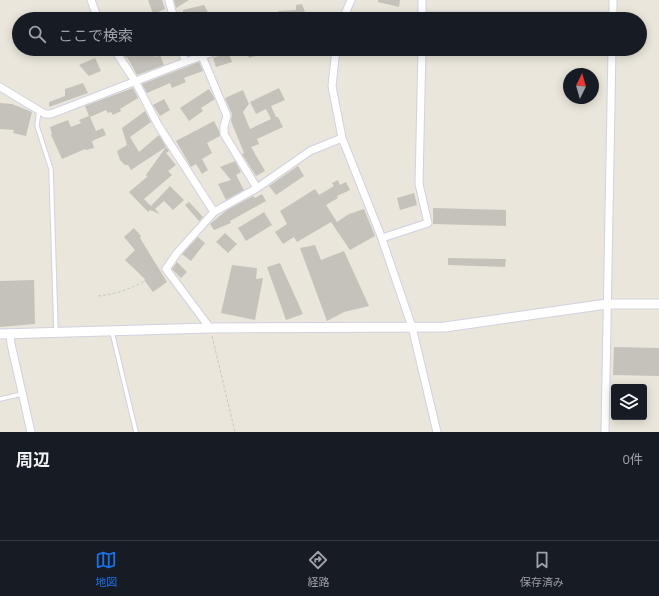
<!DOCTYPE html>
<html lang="ja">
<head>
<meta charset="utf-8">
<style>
	body { margin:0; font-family:"Open Sans","Noto Sans JP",sans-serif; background:#20242c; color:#f1f3f6 }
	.controls { position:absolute; right:12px; bottom:12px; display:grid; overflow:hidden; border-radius:4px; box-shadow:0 2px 10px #0003 }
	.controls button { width:36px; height:36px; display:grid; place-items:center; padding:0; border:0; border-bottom:1px solid #363941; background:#171b24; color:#f1f3f6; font:20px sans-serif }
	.compass { position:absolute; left:563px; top:68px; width:36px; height:36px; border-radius:50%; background:#171b24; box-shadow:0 2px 10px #0003; rotate:5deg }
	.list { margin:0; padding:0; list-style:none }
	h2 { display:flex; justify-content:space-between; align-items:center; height:52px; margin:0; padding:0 16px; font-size:17px }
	h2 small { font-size:13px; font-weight:400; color:#9ea1a6 }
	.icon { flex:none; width:22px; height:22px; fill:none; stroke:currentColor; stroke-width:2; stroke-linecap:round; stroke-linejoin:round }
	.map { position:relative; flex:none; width:659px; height:432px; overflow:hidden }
	.search { position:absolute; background:#171b24; box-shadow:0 2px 10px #0003; left:12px; right:12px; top:12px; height:44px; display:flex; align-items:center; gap:10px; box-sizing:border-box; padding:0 14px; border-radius:22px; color:#9ea1a6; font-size:15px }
	.sheet { height:108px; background:#171b24 }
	nav { display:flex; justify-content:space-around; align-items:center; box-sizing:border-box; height:56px; border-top:1px solid #363941; background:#171b24; font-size:11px; color:#9ea1a6 }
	nav a { display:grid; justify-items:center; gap:2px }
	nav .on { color:#1a73e8 }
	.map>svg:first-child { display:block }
</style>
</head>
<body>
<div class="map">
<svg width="659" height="432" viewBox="0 0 659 432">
	<rect width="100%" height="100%" fill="#eae6db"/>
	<!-- building -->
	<path fill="#c5c2bb" d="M148,0H162L165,9L153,14Z
		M174,0H189L176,8Z
		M378,0H400L399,7L378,2Z
		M302,4L306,15H290V18L281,19L278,11L296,10V5Z
		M204,5L210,16L193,19H183V10Z
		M232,13L233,19H216V17Z
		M120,49H152L156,57L160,55L164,65L137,75L127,57L126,58Z
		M187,49H199V52L189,55Z
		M246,49H259L261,54L249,58Z
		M226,51H228L232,62L216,67L213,58L224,54Z
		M95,58L101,71L89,76L79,65Z
		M199,62L203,71L184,78L186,82L172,88L170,83L147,93L142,84Z
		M83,83L88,93L49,107V102L65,96V89Z
		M133,88L138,98L120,109L121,111L113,115L111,112L108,113L106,110L90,117L96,131L103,128L106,135L92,141L94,148L86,150L85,149L62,159L51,135L52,134L50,127L68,120L71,127L81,123L79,120L89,116L85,106Z
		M279,88L285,100L271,106L276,117H278L283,127L257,139L259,144L251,147L265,171L256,176L242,154L244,153L231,121L232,114L225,98L243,90L249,104L243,112L250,129L271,119L266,109L256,114L250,102Z
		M209,89L215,99L201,108L203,111L189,121L180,108Z
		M164,99L170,110L160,116L153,105Z
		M0,103L12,104L32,112L26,136L13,133L14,130L0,129Z
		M145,111L151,122L130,137L139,152L159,135L166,147L131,170L128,165H125L120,160L117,151L127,145L122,128Z
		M214,121L219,131L220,136L207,143L212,153L202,159L208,170L202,174L196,164L191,167L176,141Z
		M166,147L169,151L166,153L176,165L168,171L172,175L144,199L151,206L170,186L184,200L173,210L164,201L155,209L160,214L150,210L148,212L129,192L147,177L146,175Z
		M235,161L241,172L236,175L244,190L226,200L218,184L231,180L220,167Z
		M298,166L304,176L276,195L269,186Z
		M338,180L340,185L346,182L350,190L337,196L338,198L326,205L337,222L349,214L364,209L375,236L350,250L331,222L297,242L294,237L283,244L275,232L287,224L280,211L315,189L319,195L334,186L332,183Z
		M414,193L417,205L400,210L397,198Z
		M262,194L266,201L230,221L231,223L214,230L210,224L227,210L253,196L255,198Z
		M189,202L203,217L199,221L185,205Z
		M433,208L506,210V226L433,224Z
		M264,212L272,225L246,241L238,228Z
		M134,228L141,236L140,238L167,282L153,292L144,280L145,279L125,260L135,250L124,237Z
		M225,233L237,244L228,253L216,242Z
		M198,237L205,243L191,261L182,254Z
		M315,245L321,260L344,251L369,306L344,312L327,321L300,248Z
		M448,258L506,259L505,267L448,265Z
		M177,262L187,272L181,278L172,269Z
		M280,263L303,314L286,320L267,267Z
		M232,265L257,268L256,279L263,278L255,320L221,313Z
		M34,280L35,324L0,327V281Z
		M614,347L659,348V376L613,375Z"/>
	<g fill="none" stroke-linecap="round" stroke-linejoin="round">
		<!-- lane casing -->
		<g stroke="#d1d1e1" stroke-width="5.5">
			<path id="lane" d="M39,110L37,126L51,169L56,331
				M112,332L136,432
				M0,399L22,394"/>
		</g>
		<!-- street casing -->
		<g stroke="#d1d1e1" stroke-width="9">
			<path id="street" d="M91,0L98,19
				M169,0L174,19
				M422,0V16H605L613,15
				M613,18V0
				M343,19L351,0
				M114,49L135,81L158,125L214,212
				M182,49L185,62
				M336,49L332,86L342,138L381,236L412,327L437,432
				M202,56L227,116L224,126V134L257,188L214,212L177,253L166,269L210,328
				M0,87L45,114H51L185,62L222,49
				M257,188L310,151L342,138
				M382,238L428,223L419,184L422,49
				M10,334L11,344L31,432
				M605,432L612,49"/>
		</g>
		<!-- secondary casing -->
		<g stroke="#d1d1e1" stroke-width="11">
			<path id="secondary" d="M0,334L210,328L445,327L607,304H659"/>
		</g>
		<!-- path -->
		<path stroke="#c7c7c7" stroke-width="1" stroke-dasharray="3 2" stroke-linecap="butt" d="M98,296C122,294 140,284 160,273
			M212,336L235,432"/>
		<!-- lane -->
		<use href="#lane" stroke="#fff" stroke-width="3.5"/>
		<!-- street -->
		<use href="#street" stroke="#fff" stroke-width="7"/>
		<!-- secondary -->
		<use href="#secondary" stroke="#fff" stroke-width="9"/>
	</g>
</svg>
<div class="controls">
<button><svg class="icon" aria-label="layers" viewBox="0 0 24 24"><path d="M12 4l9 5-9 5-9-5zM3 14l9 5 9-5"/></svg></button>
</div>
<svg class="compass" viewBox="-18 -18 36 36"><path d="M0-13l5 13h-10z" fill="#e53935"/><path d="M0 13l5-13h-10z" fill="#9ea1a6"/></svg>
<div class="search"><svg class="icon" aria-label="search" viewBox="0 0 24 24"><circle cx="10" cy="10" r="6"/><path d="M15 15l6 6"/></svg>ここで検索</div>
</div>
<section class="sheet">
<h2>周辺<small>0件</small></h2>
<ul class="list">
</ul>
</section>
<nav>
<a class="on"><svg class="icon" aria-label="map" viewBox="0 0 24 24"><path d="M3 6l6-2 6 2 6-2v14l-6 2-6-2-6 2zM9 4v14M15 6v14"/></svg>地図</a>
<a><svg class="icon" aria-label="directions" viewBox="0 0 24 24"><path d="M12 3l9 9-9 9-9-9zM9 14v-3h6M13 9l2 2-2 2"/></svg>経路</a>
<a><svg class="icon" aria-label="saved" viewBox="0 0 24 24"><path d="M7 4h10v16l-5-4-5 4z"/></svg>保存済み</a>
</nav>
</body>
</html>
